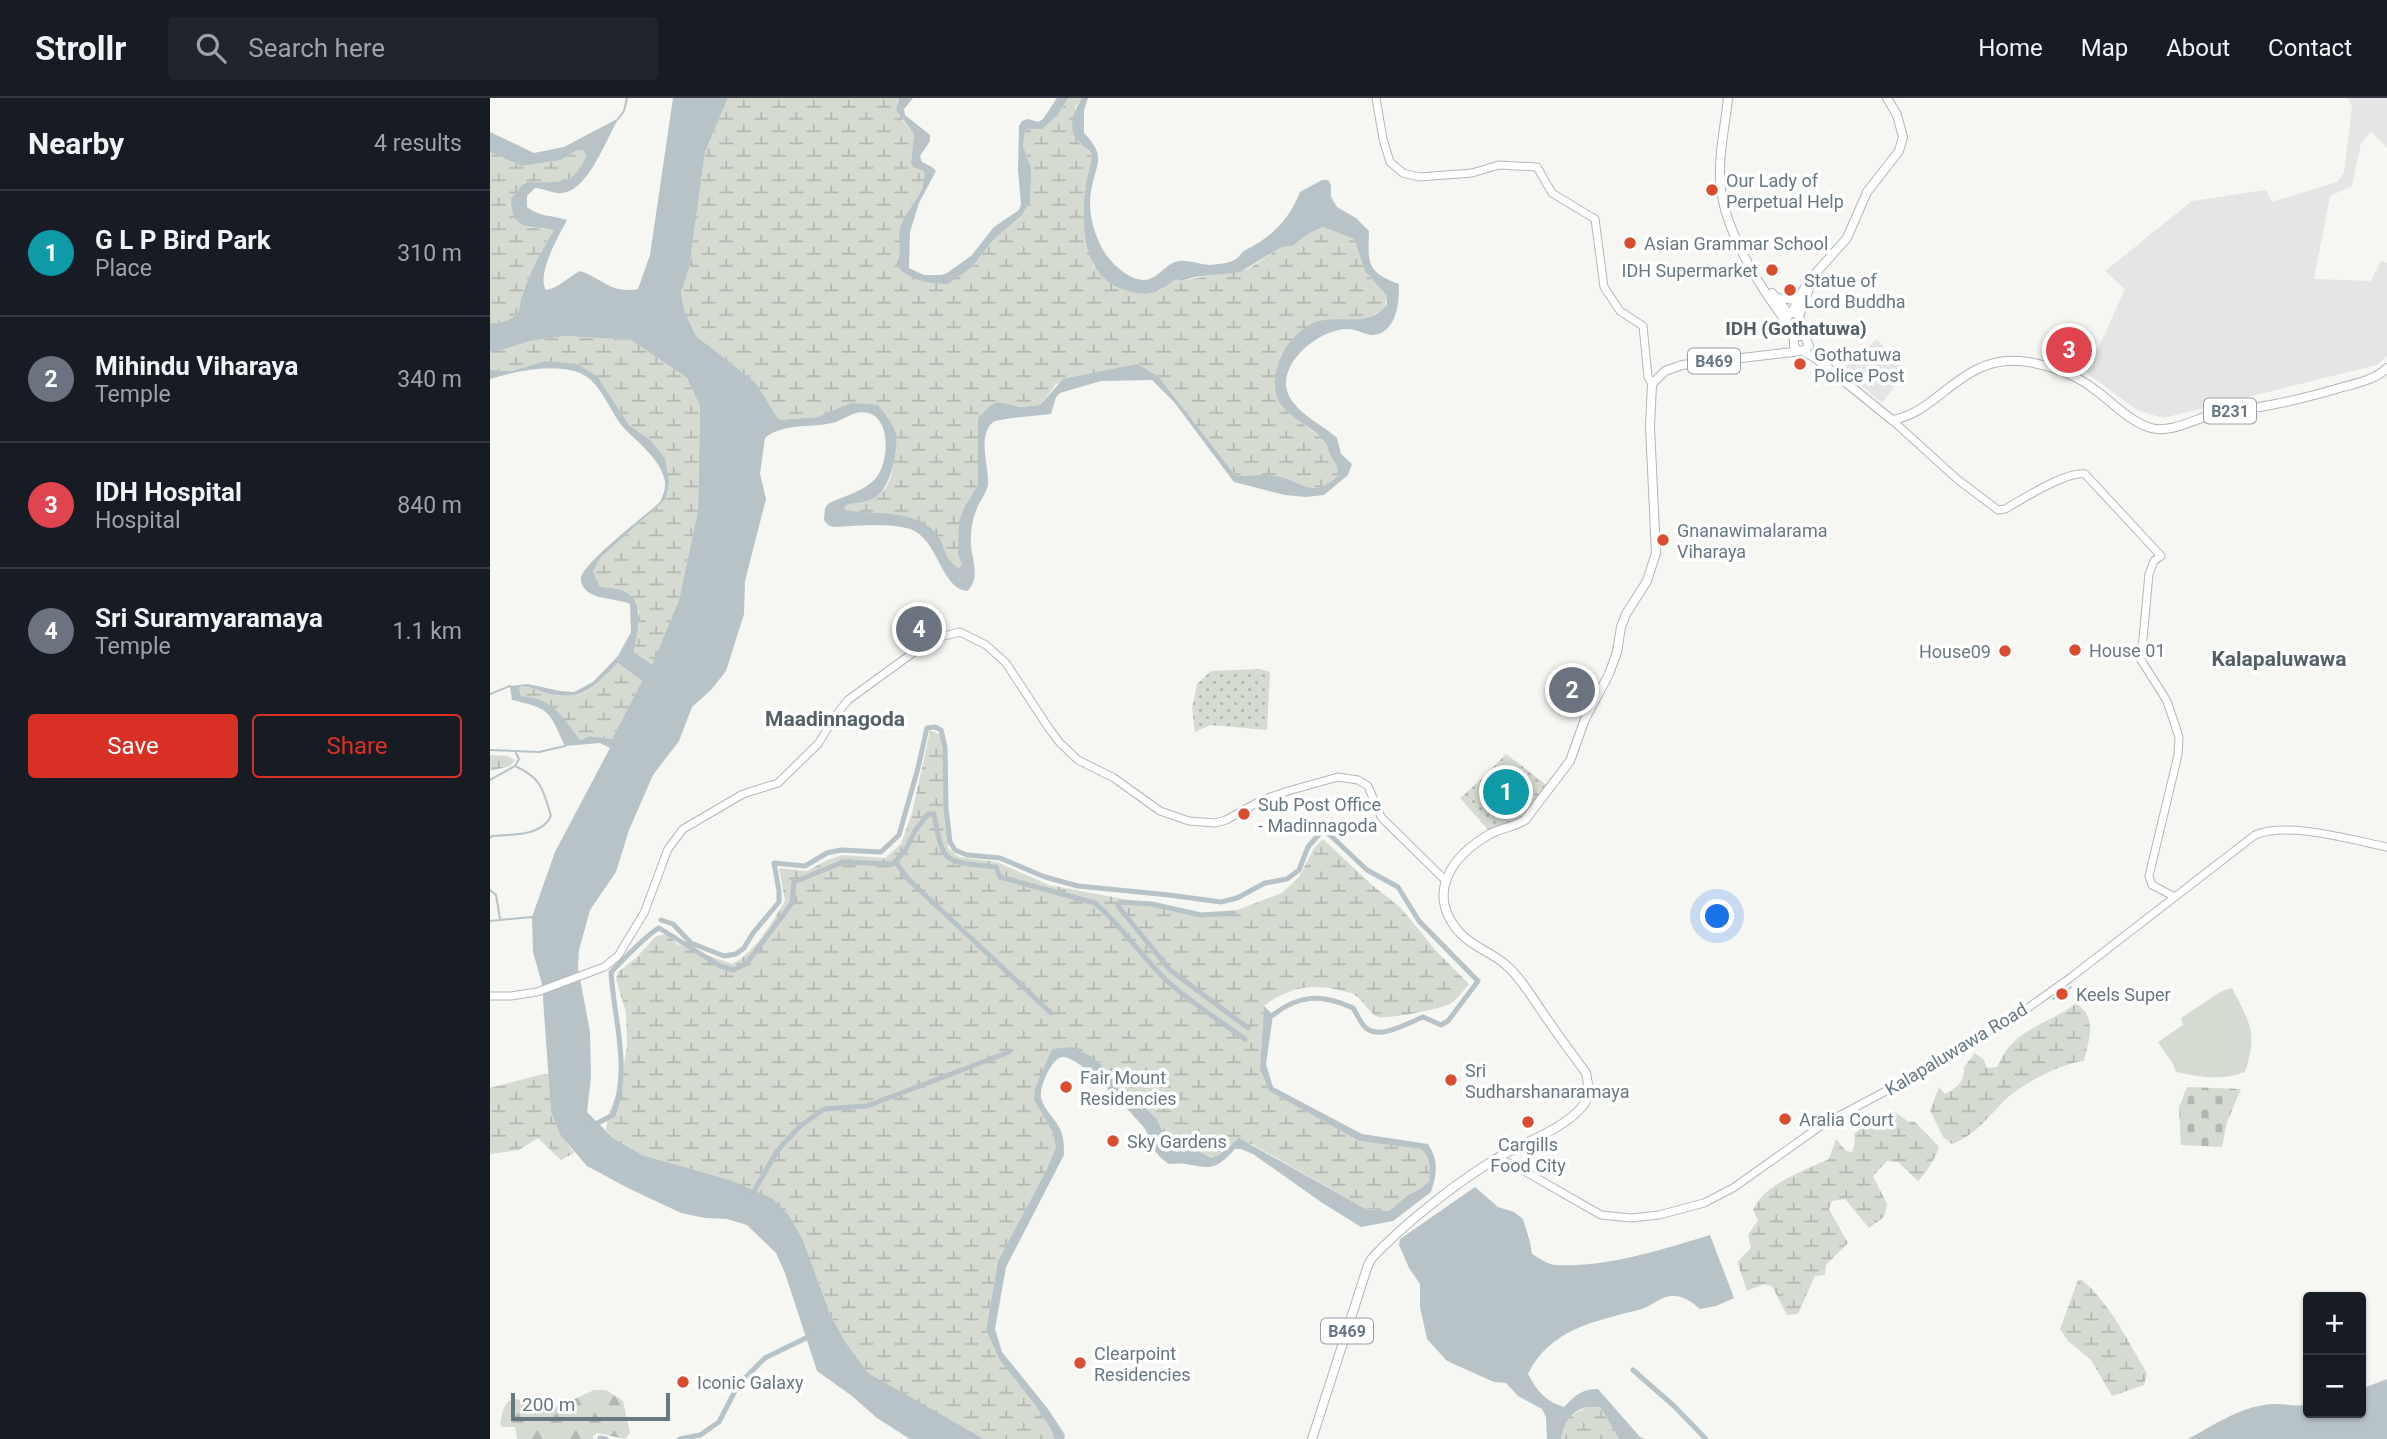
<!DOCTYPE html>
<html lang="en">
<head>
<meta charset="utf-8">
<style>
	body { margin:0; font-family:Roboto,sans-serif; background:#20242c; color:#f1f3f6 }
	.controls { position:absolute; right:21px; bottom:21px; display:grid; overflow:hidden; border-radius:7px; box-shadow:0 2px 5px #0004 }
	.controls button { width:63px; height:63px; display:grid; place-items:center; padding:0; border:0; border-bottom:2px solid #363941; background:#171b24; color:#f1f3f6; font:35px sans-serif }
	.scale { position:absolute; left:21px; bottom:18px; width:159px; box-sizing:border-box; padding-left:7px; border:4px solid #677883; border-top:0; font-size:19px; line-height:24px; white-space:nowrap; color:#677883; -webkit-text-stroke:5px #fff; paint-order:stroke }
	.you { position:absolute; left:1228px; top:819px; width:24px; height:24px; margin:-18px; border:5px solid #fff; border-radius:50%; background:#1a73e8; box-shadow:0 0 0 10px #1a73e833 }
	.badge { display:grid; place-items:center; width:46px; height:46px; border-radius:50%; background:#d93025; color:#fff; font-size:23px; font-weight:700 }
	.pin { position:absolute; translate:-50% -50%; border:4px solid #fff; box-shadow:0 2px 7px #0006 }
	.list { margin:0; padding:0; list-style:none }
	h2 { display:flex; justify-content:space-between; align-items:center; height:91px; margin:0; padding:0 28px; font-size:30px }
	h2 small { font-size:23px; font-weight:400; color:#9ea1a6 }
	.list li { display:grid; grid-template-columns:46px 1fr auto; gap:21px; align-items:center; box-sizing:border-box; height:126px; padding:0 28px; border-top:2px solid #363941 }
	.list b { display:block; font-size:26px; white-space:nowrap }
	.list p { margin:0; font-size:23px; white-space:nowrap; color:#9ea1a6 }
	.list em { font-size:23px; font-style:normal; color:#9ea1a6 }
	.actions { display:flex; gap:14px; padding:21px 28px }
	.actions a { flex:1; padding:16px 0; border:2px solid #d93025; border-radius:7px; text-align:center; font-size:24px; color:#d93025 }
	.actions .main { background:#d93025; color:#fff }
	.icon { flex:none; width:38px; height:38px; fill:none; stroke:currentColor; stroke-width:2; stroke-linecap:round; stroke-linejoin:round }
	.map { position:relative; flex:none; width:1897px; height:1341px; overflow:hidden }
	header { display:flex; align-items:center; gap:42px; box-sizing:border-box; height:98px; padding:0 35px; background:#171b24; border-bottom:2px solid #363941 }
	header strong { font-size:33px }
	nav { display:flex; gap:38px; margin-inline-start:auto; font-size:24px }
	.search { width:490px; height:63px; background:#20242c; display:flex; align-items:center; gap:18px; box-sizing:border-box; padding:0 24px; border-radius:7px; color:#9ea1a6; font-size:26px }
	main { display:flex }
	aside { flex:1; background:#171b24 }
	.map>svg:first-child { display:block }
</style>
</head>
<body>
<header>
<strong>Strollr</strong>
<div class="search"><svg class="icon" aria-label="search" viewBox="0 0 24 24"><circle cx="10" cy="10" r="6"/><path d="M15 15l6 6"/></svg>Search here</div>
<nav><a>Home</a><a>Map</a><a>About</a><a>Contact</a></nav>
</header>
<main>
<aside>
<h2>Nearby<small>4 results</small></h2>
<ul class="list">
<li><span class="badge" style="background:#0f9aa8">1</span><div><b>G L P Bird Park</b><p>Place</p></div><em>310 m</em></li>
<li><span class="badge" style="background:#6b7280">2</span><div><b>Mihindu Viharaya</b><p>Temple</p></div><em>340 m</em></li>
<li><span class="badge" style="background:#e0444e">3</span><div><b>IDH Hospital</b><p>Hospital</p></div><em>840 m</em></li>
<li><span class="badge" style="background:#6b7280">4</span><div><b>Sri Suramyaramaya</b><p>Temple</p></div><em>1.1 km</em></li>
</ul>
<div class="actions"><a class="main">Save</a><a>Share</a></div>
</aside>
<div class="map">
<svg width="1897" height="1341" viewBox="0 0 1897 1341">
	<defs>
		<pattern id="grass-dots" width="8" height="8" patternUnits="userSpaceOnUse" patternTransform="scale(1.75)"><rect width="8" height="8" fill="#d6dbd2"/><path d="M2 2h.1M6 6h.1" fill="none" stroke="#b1b6b0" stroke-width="1.8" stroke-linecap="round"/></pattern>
		<pattern id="forest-firs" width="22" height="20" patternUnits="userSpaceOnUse" patternTransform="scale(1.75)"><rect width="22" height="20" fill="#d6dbd2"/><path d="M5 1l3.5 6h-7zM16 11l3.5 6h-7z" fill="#b1b6b0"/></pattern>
		<pattern id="wetland-marsh" width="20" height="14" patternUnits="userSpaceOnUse" patternTransform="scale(1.75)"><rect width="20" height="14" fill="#d6dbd2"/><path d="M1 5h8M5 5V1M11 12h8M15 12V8" fill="none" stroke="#b1b6b0"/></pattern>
		<pattern id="cemetery-stones" width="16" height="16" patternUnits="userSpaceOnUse" patternTransform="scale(1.75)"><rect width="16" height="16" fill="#d6dbd2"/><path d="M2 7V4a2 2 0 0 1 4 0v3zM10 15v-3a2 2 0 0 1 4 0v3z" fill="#b1b6b0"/></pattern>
	</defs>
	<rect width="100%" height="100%" fill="#f6f6f3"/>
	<!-- built -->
	<path fill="#e4e5e4" d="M1858,0H1897V50L1881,33L1871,45L1862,88L1840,98L1824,181L1881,183L1891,163L1897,165V258L1887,267L1673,320L1647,312L1590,270L1608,251L1635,191L1615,173L1702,103L1776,92L1782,104L1847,84L1854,75L1862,9Z
		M1387,241L1416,274L1392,305L1352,271Z"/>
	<!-- grass -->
	<path fill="url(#grass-dots)" d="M770,571L780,574L777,632L720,627L705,634L702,610L707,586L721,573Z
		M1016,656L1059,689L1034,721L1000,734L970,700L994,679Z"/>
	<!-- forest -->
	<path fill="url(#forest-firs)" d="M104,1292H116L133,1303L140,1335L135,1341L108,1335L103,1338V1341H27L25,1329H13L10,1327C16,1281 36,1311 63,1310C69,1309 95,1296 104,1292Z"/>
	<!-- wetland -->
	<path fill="url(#wetland-marsh)" d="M238,0H409L407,4L413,23L424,36L421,65L423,69L434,73C437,94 421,105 414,123C408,138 413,152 406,166L449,186L482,169L503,142L531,118L541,69L533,49L535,33L568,17L578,0H592L585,9L587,43L602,56L601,68L595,91L603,168L669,193L686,181L690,183L758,171L792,149L803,148L818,136L833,129L864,141L875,173L896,197L895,210L880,219L870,222L827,224L810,237L789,261L796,313L833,341L848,368L849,377C821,403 812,382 786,378C773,376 759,378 746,378L668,278L647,266L566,286L550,307L531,309L508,304L488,320V387L476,406L472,467L469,470L462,467L445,435L403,416H376L355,412V408L359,406C367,405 380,404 386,399C409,384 403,348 402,325L361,305L329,319L289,322L265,284L206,238L194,212L191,194L199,171L215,54Z
		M87,52H93L96,57C86,89 65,84 37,84L32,87L37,129L64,132C51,152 41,173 32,196C29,203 33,212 26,217C19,223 9,225 0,225V54L32,68L71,62Z
		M75,238L141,242L197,280L210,308L208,413L189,502L162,568L144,554L149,513L135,493L110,489L103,473L111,459L176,401L179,384L159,341L139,327L108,279L54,263L22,273L0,272V253H9L40,243Z
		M128,565L152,583L122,641L100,638L90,642C79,628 49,600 31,598L29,589C39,587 46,592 56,595C95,605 103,589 128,565Z
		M440,633L452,637L458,750L469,759L507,764L559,787L717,817L747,812L792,795L809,779L824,750L833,741L882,787L911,810L947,854L979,886C973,893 967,901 960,906C955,910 894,922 888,919C878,915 873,902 865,897C861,894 854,894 849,892C822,885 796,890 774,908L770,971L779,993L869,1043L931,1051C941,1060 940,1070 939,1083L930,1091L918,1097L899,1113L876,1111L762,1046H740L730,1056L721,1060L708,1053H687L677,1045L667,1021L604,960L562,951L544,1002L563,1035L566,1049L557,1071L508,1163L496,1232L509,1261L545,1307L562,1333L564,1341H491L378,1275L356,1245L340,1216L313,1142L300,1119L240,1082L152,1057L123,1040L116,1032L118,1018L131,984L137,949L136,915L126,881L128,874L146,860L166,838L178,836L187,846L242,866C266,853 281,826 295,803L289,770L317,773L337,762L353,757L395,760L411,746L422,715Z
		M0,657L17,658L25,662L20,668L0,673Z
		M1586,905C1608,921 1599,940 1594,963C1571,965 1533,986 1516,1001C1499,1018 1486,1037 1462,1046L1453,1039L1440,1012L1449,989L1455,996C1467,990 1475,983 1474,969L1485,955L1494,962L1497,970L1507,969C1511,962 1514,954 1519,949C1536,928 1566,922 1586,905Z
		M53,976L60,977C61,1012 62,1026 84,1055L71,1062L48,1040L29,1052L0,1056V990Z
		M1403,1013L1419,1024L1424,1023L1449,1049C1448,1056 1434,1078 1428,1083L1408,1064L1397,1063L1383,1078L1397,1106L1394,1119L1379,1130L1355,1101L1342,1103L1339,1111L1358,1145L1336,1167L1335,1177L1325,1178L1308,1216L1297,1217L1282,1188L1274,1186L1257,1193L1247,1164L1261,1150L1258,1137L1268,1122L1263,1112C1273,1086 1316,1072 1339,1061L1346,1041L1356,1053L1362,1054L1365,1044L1364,1036L1387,1019Z
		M1588,1182H1592C1620,1205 1638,1244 1657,1275L1654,1287L1622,1298L1601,1262L1578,1243L1570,1231Z
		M1101,1308L1111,1310L1129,1341H1071C1072,1321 1085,1314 1101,1308Z"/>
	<!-- cemetery -->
	<path fill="url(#cemetery-stones)" d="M1697,989L1751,991L1737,1024L1732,1049L1691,1047L1689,1009Z"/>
	<!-- pitch -->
	<path fill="#d6dbd2" d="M1742,890C1760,925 1768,935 1755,974C1731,983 1710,979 1686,974L1683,966L1668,944L1693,927L1691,920L1732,893Z"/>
	<!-- water -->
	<path fill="#b7c3c7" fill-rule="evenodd" d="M183,0H238L215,54L199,171L191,194L194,212L206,238L265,284L289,322L328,319L361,305L388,307C395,316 403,325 406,336C408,352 401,389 386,399C380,404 367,405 359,406L355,408V412C383,417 424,411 445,434C455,445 454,463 469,470L472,466L468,456L469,423L476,406L488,387V320L500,308L508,304L531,309L550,307L573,281L647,266L668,278L746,378C759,378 773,376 786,378C812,382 821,403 849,377C848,367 845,366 841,358C838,352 838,348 834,343C819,324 786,317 785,289C783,263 802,233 826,224C850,216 879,231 897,206L896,197L875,173L864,141L833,129L818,136L803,148L792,149L750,174L705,179L690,183L686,181C666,196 657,200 632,191C592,176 592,129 595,93C596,81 601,69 602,56C597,50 589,46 585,39C578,28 585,10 592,0H598L594,12V35C615,57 608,62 602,88C597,109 602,131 612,150C619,164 644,189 662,180C672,175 677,165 689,163C699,162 710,167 721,167C728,166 741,165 746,161C749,159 751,155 754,153C781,140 799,122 810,94L832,82H838L841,87V99L847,109L866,120L879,133C878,165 876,174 909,186C909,202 908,224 893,234C880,242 870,231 857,231C829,231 784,267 799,298C810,318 832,326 847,340L851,356L862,366L858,377L834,397L816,399L795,397L744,384L684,304L662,282L611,283L570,295L566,299L561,316C552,317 506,321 503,324C487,338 499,368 498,386C497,394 490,403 487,410C482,422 480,435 481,447C482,462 491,481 477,493C450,490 449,441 420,431C396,424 367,428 343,429L338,427L334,422L335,410L339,405C353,399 370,394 382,384C399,371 403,321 378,315C364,311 355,322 342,325C321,330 292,325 275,340L270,376L276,401L255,483L254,516L236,573L221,592L202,609L189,643L163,677L139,732L126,774L100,812L89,852L88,870L100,934L101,979L97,1014L123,1040L152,1057L240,1082L283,1101L300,1119L313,1142L340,1216L356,1245L378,1275L494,1341H420L387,1320L362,1298L327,1273L295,1175L286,1155L257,1127L237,1121L215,1120L191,1115L138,1090L97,1068L71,1038L61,1013L52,886L43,854L42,819L65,754L120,650L110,645L75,648C59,613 61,611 22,602L20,588L38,586L70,593L84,594L103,584L128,558L141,534L140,506C129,501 107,501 98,494C94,491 90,485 91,480C93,465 156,417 170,404C173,398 176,390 175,383C170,360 148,345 133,329C119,312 111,284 90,275C62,265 27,273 0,281V272L22,273L54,263L87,266L108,279L139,327L159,341L175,360L179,384L176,401L111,459L103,473L110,489C118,490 130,490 137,495C156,506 146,537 144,554L162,567L189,502L208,413L210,308L197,280L141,242L75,238L40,243L9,253H0V225C9,225 19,223 26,217C32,212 29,203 32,197C40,174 51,153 64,132C39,127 22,134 21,101L32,87L37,84C64,84 86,89 96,57L93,52H87L71,62L32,68L0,54V34L44,55L74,49L129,20C116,40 97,99 67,95C59,94 53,90 45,90L37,98V109C49,119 62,117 77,122C69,137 46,177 56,192C69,190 78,179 90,173C114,181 120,196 148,191L160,157ZM128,565L152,583L122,641L100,638L90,642C71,618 65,601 31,598L29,589C39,587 46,592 56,595C94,604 103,589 128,565Z
		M409,0H423L414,11L415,17L440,37V43L430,58L432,64L442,69L446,73L429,105L420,134L419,170L434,177H452L457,175L481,158L504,129L529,112L531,106L528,72L529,28L532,23L538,21L548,24L553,21L567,0H578L568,17L552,31H539L535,33L533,49L541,69L540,104L531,118L503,142L482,169L458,186C439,186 417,182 406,166C414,150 406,143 411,128C418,108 437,96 434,73L423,69L421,65L424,36L406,12Z
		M774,908L783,917L776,966L783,989L872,1036L938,1046C949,1063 947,1076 941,1094L903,1123L871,1129L831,1104L763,1056L751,1051H745C717,1083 712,1062 679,1066C659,1053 665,1043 652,1027C641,1014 588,956 572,959C562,960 552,985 551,994C549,1008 565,1019 570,1031C574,1040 574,1048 574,1057L516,1169L505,1231L512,1254L558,1311L575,1337L574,1341H564L562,1333L545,1307L509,1261L496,1232L508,1163L557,1071L566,1049L563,1035L544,1002L545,990L562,951L583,949L604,960L667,1021L677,1045L687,1053H708L721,1060L730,1056L749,1040L876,1111L899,1113L918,1097L930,1091L939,1083C940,1070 941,1060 931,1051L869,1043L779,993L770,971Z
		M985,1089L1008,1109L1024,1114L1033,1121L1040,1144L1042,1156C1049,1160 1058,1167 1066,1167C1114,1170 1175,1151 1220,1137L1244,1200L1226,1208L1210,1211C1202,1204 1193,1197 1181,1198C1170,1199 1162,1208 1152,1211C1107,1223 1060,1230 1038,1276C1047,1293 1055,1303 1074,1309C1085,1298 1091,1291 1108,1291L1150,1339L1155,1341H1129L1111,1310C1090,1304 1073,1320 1071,1341H1057L1056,1319L1052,1311L1028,1298L1016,1285L1004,1284L957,1263L937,1241L930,1209V1186L919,1170L909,1147L910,1141Z
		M1897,1281V1341H1698C1722,1328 1747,1311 1774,1307C1788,1304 1803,1309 1818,1307V1315H1871V1291Z"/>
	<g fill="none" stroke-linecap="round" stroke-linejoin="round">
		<!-- stream -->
		<path stroke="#b7c3c7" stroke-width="2" d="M128,21L134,13L137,0
			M0,596L20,588
			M0,652L49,654L75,648
			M0,682L25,668L29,661L26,655
			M0,740L2,738C22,736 51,739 61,718C53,692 52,680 25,668
			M0,792L6,797L10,821
			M0,823L42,819
			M1563,901L1581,889"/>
		<!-- canal -->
		<path stroke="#b7c3c7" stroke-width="5" d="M405,763L418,781L561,915
			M744,815L711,817L662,806L630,804L628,808L680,872L758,930
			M171,822L183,826L201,845L234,858L246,856L254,850L263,835L289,804V793L284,765L315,768L337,755L351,752L391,754L409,737L428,670L437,630L445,629L451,632L455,649L456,710L460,744L465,752L477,757L510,760L555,779L588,788L679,797L731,804L747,800L775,785L797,781L809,772L818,749L832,733L840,737L877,772L908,789L929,823L988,883L958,923L951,927L933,919C918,925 888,943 875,929C870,924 867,916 863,910C833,896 809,896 783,917
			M104,1027L123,1017C141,969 124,923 121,874C132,863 157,836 169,830L230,868L243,872L256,866L302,805L304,784L353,764L403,766L415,753L425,733L438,716H444C453,769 456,763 506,769L510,779L605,805C631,827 651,858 676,882C700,904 728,922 755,941
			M264,1093L287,1053L309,1029L334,1011L377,1008L519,954
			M1143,1272L1184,1308L1216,1341
			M110,1340L116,1341
			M190,1341L210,1337L229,1324L248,1287L275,1260L322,1237"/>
		<!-- secondary casing -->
		<g stroke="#b2b8bc" stroke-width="9">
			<path id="secondary" d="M886,0L893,41L900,64L913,75L929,79L982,75L1009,67L1047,69L1062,95L1105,121L1114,189L1130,213L1153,228L1158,279L1162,286
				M1286,199L1301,202L1311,196
				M1402,322L1467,381L1508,412L1515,411C1533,401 1576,373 1595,376L1671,458L1664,463L1659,476L1651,562L1677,603L1689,639L1688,657L1659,778L1662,787L1685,799
				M0,898H21L47,894L114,869L128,858L154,815L178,751L193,731L253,696L288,685L328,646L346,617L358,602L442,541L470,534L496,547L516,565L558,629L570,645L588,662L624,680L670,713L699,723L725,725L736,722L772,702L798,693L848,679L868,682L878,688L891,719L955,782
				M1006,1061L1022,1066L1111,1117L1141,1120L1169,1117L1214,1105L1243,1090L1332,1027L1456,961L1521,922L1580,880L1765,737C1798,723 1862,742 1897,749"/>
		</g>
		<!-- primary casing -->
		<g stroke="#b1b6ba" stroke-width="10">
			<path id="primary" d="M1238,0C1235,29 1227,63 1231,92C1237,137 1272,193 1299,227H1307L1310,221L1306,215L1302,214L1295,221
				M1282,195L1298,215
				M1302,214L1317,185L1357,140L1377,94L1409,53L1413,39L1407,17L1397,0
				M1309,218L1321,185
				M1299,227L1304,241V248L1307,252L1313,253L1319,248L1315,238H1307L1304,241
				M1313,253L1327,261L1402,322C1448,315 1471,258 1530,263C1554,265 1585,276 1604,291C1622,304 1640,324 1661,330C1682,336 1708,319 1728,315C1742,311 1756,311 1770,309C1799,304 1826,297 1853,289C1868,285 1886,281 1897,270
				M822,1341L878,1167L882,1160C913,1127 961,1089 999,1065C1026,1047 1070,1034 1091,1010C1101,999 1099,989 1096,975C1082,956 1068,937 1055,918C1043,901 1032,881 1016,867C1003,855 983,849 971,836C935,797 960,759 1000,736C1011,730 1024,729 1035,722L1080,663L1095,621L1119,576L1127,554L1131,529L1136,516L1157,483L1166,455L1160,329L1162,286L1175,273L1192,267L1311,253"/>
		</g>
		<!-- secondary -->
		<use href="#secondary" stroke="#fff" stroke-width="7"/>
		<!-- primary -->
		<use href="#primary" stroke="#fff" stroke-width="8"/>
	</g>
	<!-- markers -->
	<g fill="#da4e2f" stroke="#fff" stroke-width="2.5">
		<circle cx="1222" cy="92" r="7"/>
		<circle cx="1140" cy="145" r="7"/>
		<circle cx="1282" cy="172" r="7"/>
		<circle cx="1300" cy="192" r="7"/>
		<circle cx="1310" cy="266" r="7"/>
		<circle cx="1173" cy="442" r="7"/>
		<circle cx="1585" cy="552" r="7"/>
		<circle cx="1515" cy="553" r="7"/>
		<circle cx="754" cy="716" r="7"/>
		<circle cx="1572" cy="896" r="7"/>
		<circle cx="961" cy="982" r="7"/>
		<circle cx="576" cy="989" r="7"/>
		<circle cx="1295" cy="1021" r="7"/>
		<circle cx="1038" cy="1024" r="7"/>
		<circle cx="623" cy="1043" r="7"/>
		<circle cx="590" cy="1265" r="7"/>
		<circle cx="193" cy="1284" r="7"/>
	</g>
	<g text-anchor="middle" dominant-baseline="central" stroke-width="7" stroke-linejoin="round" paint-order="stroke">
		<!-- shield labels -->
		<g fill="#fff" stroke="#95a0a8" stroke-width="2">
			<rect x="1198" y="250.5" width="52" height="25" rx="5"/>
			<rect x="1714" y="300.5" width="52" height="25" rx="5"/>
			<rect x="831" y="1220.5" width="52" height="25" rx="5"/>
		</g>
		<g font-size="16" font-weight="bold" fill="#677883">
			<text x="1224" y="263">B469</text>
			<text x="1740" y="313">B231</text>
			<text x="857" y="1233">B469</text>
		</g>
		<!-- poi labels -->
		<g font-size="18" fill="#677883" stroke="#fff" text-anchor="start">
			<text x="1236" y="82">Our Lady of<tspan x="1236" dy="21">Perpetual Help</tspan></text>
			<text x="1154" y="145">Asian Grammar School</text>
			<text x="1268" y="172" text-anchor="end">IDH Supermarket</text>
			<text x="1314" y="182">Statue of<tspan x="1314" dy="21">Lord Buddha</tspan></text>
			<text x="1324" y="256">Gothatuwa<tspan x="1324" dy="21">Police Post</tspan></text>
			<text x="1187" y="432">Gnanawimalarama<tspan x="1187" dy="21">Viharaya</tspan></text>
			<text x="1599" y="552">House 01</text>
			<text x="1501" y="553" text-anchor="end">House09</text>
			<text x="768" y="706">Sub Post Office<tspan x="768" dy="21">- Madinnagoda</tspan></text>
			<text x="1586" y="896">Keels Super</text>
			<text x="975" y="972">Sri<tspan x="975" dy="21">Sudharshanaramaya</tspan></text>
			<text x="590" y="979">Fair Mount<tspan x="590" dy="21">Residencies</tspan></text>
			<text x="1309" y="1021">Aralia Court</text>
			<text x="637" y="1043">Sky Gardens</text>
			<text x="1038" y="1046" text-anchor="middle">Cargills<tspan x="1038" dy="21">Food City</tspan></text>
			<text x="604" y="1255">Clearpoint<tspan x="604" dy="21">Residencies</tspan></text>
			<text x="207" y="1284">Iconic Galaxy</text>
		</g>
		<!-- street labels -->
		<g font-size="18" fill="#677883" stroke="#fff">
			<text transform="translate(1466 951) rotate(-31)">Kalapaluwawa Road</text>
		</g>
		<!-- neighbourhood labels -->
		<g font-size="19" font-weight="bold" fill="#546068" stroke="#fff">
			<text x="1306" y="230">IDH (Gothatuwa)</text>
		</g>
		<!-- quarter labels -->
		<g font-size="21" font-weight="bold" fill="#546068" stroke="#fff">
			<text x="1789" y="561">Kalapaluwawa</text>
			<text x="345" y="621">Maadinnagoda</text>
		</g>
	</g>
</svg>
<div class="controls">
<button>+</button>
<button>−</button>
</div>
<div class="scale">200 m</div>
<div class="you"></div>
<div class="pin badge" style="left:1016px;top:694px;background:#0f9aa8">1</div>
<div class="pin badge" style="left:1082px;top:592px;background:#6b7280">2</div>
<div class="pin badge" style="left:1579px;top:252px;background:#e0444e">3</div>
<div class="pin badge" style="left:429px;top:531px;background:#6b7280">4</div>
</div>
</main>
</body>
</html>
